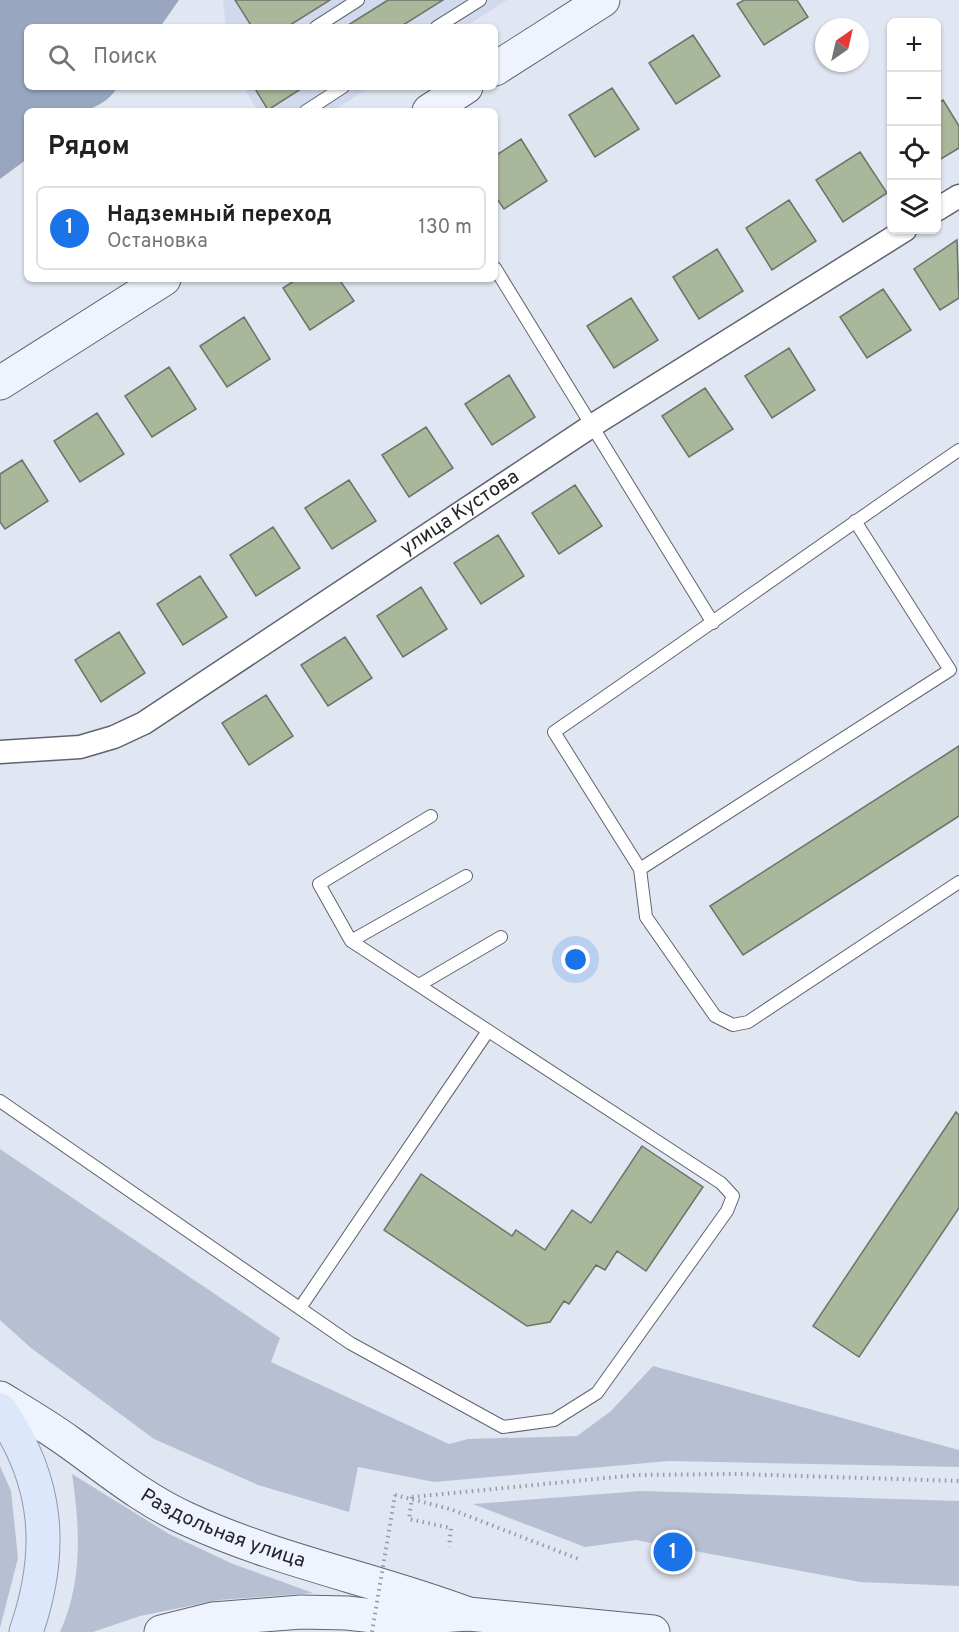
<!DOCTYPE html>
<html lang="ru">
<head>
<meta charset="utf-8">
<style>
	body { margin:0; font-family:Overpass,sans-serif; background:#f6f6f6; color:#202124 }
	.controls { position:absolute; right:18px; top:18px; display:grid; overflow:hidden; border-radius:9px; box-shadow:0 2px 4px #0004 }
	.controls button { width:54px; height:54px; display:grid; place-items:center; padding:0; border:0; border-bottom:2px solid #e0e0e0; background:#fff; color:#202124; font:30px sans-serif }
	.compass { position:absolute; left:815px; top:18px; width:54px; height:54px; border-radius:50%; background:#fff; box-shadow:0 2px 4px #0004; rotate:34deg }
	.you { position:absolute; left:576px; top:960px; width:21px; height:21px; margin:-15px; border:4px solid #fff; border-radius:50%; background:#1a73e8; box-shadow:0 0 0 9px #1a73e833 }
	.badge { display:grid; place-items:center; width:39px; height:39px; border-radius:50%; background:#1a73e8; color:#fff; font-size:20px; font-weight:700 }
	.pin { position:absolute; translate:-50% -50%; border:3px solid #fff; box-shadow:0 2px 6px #0006 }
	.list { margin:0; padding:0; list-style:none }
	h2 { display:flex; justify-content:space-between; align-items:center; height:78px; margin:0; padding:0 24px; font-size:26px }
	h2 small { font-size:20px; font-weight:400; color:#757577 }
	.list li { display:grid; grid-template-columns:39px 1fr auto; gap:18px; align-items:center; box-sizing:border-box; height:84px; margin:0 12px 12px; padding:0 12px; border:2px solid #e0e0e0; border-radius:9px }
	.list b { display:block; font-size:22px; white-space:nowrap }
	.list p { margin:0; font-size:20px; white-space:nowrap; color:#757577 }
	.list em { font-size:20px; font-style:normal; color:#757577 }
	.icon { flex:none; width:33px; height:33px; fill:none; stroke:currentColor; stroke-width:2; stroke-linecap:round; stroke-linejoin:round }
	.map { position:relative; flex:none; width:959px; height:1632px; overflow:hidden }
	.search { position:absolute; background:#fff; box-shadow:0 2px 4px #0004; left:24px; top:24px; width:474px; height:66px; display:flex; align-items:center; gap:15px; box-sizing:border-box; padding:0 21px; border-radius:9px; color:#757577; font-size:22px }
	.panel { position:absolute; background:#fff; box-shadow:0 2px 4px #0004; left:24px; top:108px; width:474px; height:174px; border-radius:9px }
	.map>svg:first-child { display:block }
</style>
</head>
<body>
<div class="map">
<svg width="959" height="1632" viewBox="0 0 959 1632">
	<rect width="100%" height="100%" fill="#e0e6f2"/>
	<!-- built -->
	<path fill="#d1daed" d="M223,0H507L465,27H226Z
		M243,87H370L333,111H258Z"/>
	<!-- green -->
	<path fill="#b7c0d3" d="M0,1149L280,1338L271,1362L449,1444L468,1439L577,1436L611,1411L653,1366L959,1450V1467L669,1461L434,1482L358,1467L349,1512L258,1485L154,1439L31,1348L0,1320Z
		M0,1466L11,1491L18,1558L0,1628Z
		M72,1474L169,1534L233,1564L313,1593L219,1600L140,1616L93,1632H60C83,1581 80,1528 72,1474Z
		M641,1491L959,1501V1586L860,1582L636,1540L585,1547L473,1504Z"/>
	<!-- forest -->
	<path fill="#98a6c0" d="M0,0H179L160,27H27V87H118C95,120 63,111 27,111V159L0,179Z"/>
	<!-- building -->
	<path fill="#a9b79b" stroke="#6e7369" stroke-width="1.5" d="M235,0H330L287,27H252Z
		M388,0H443L400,27H345Z
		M744,0H797L808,17L764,45L737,4Z
		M693,35L720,76L676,104L649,63Z
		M254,87H304L268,110Z
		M612,88L639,129L595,157L569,115Z
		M943,100L959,126V148L936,162V104Z
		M521,139L547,181L504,209L495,196V156Z
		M860,152L887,193L843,222L816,180Z
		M789,200L816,241L772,270L746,228Z
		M957,240L959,298L940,310L914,269Z
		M717,249L743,291L699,319L673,277Z
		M297,279H339L354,301L310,330L283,288Z
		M883,289L911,330L867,358L840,317Z
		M631,298L658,340L614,368L587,326Z
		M244,317L270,359L227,387L200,346Z
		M789,348L815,390L772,418L745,376Z
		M169,367L196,409L152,437L125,396Z
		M509,375L535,417L492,445L465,404Z
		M705,388L733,429L689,457L662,416Z
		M97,413L124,454L80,482L54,441Z
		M426,427L453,468L409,497L382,455Z
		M22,460L48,501L5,529L0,522V474Z
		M349,480L376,521L332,549L305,508Z
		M575,485L602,526L559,554L532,513Z
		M273,527L300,568L256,596L230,555Z
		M498,535L524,576L481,604L454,563Z
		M200,576L227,617L183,645L157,604Z
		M421,587L447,629L403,657L377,616Z
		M119,632L145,673L101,702L75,660Z
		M345,637L372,678L328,706L301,665Z
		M266,695L293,736L249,765L222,723Z
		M959,746V816L743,955L710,906Z
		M956,1112L959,1115V1208L859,1357L813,1326Z
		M642,1146L703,1187L646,1271L617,1251L605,1270L596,1265L569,1304L564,1301L550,1322L527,1326L384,1230L421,1174L512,1236L516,1230L545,1250L572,1210L591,1223Z"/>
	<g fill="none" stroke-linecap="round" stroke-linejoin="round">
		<!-- lane casing -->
		<g stroke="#5f646e" stroke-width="14">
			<path id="lane" d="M316,27L358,0
				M437,27L480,0
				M306,111L343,87
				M495,268L713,623
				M855,521L950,670L640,869L554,732C690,639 823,543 959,450
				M640,869L646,917L715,1016L733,1025L748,1022L959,882
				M351,941L466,876
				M419,985L501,937
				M0,1101L350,1343L503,1427L554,1420L597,1393L727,1211L733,1196L721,1183L351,941L319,884L431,816
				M300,1308L488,1031"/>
		</g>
		<!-- street casing -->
		<g stroke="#5f646e" stroke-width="25">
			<g id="street">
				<path d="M936,210L959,196"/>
				<path id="s1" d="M0,752L80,747L114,737L144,723L593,425L905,230"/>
			</g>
		</g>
		<!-- secondary casing -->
		<g stroke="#5f646e" stroke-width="35">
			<g id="secondary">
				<path d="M495,69L603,0"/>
				<path d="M429,111L466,87"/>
				<path d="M0,383L164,279"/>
				<path id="s2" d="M0,1398C23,1412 47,1426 69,1442C107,1469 144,1500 187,1519C278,1561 375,1579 468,1614"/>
				<path d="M161,1632L213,1619L301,1612L347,1613L399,1619L468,1614L653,1632"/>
			</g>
		</g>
		<!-- primary casing -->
		<g stroke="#8d99b0" stroke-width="35">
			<path id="primary" d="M0,1410C49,1482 54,1551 26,1632"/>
		</g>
		<!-- path -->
		<path stroke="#969ba4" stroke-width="4" stroke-dasharray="1.5 4.5" stroke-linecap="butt" d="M395,1495L450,1509L581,1560
			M412,1497L636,1475L737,1474L959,1481
			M412,1497L409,1519L451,1528L449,1547"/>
		<!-- lane -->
		<use href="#lane" stroke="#fff" stroke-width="12"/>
		<!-- street -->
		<use href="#street" stroke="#fff" stroke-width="22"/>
		<!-- secondary -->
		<use href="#secondary" stroke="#eef3fd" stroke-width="33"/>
		<!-- primary -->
		<use href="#primary" stroke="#dde7fb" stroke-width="33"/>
		<!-- path-bridge -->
		<path stroke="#969ba4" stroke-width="4" stroke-dasharray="1.5 4.5" stroke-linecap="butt" d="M372,1632L395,1495"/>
	</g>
	<g text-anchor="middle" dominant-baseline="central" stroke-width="4.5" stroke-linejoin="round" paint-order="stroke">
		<!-- street labels -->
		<g font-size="20" fill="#24262a" stroke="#fff">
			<text stroke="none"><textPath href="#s1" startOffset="528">улица Кустова</textPath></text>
			<text stroke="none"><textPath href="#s2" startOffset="260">Раздольная улица</textPath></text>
		</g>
	</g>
</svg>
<div class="controls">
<button>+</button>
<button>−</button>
<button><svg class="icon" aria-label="locate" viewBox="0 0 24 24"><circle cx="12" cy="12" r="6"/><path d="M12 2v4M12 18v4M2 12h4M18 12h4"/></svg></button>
<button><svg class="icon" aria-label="layers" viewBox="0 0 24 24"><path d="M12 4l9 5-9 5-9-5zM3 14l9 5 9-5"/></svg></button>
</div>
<svg class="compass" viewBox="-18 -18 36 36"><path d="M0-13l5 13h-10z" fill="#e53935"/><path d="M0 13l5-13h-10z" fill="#757577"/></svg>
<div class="you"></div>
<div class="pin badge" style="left:673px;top:1552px">1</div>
<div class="search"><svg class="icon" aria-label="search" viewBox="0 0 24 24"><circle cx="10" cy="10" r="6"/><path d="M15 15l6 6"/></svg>Поиск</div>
<section class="panel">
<h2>Рядом<small></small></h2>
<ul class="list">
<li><span class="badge">1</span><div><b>Надземный переход</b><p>Остановка</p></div><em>130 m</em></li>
</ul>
</section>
</div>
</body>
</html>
